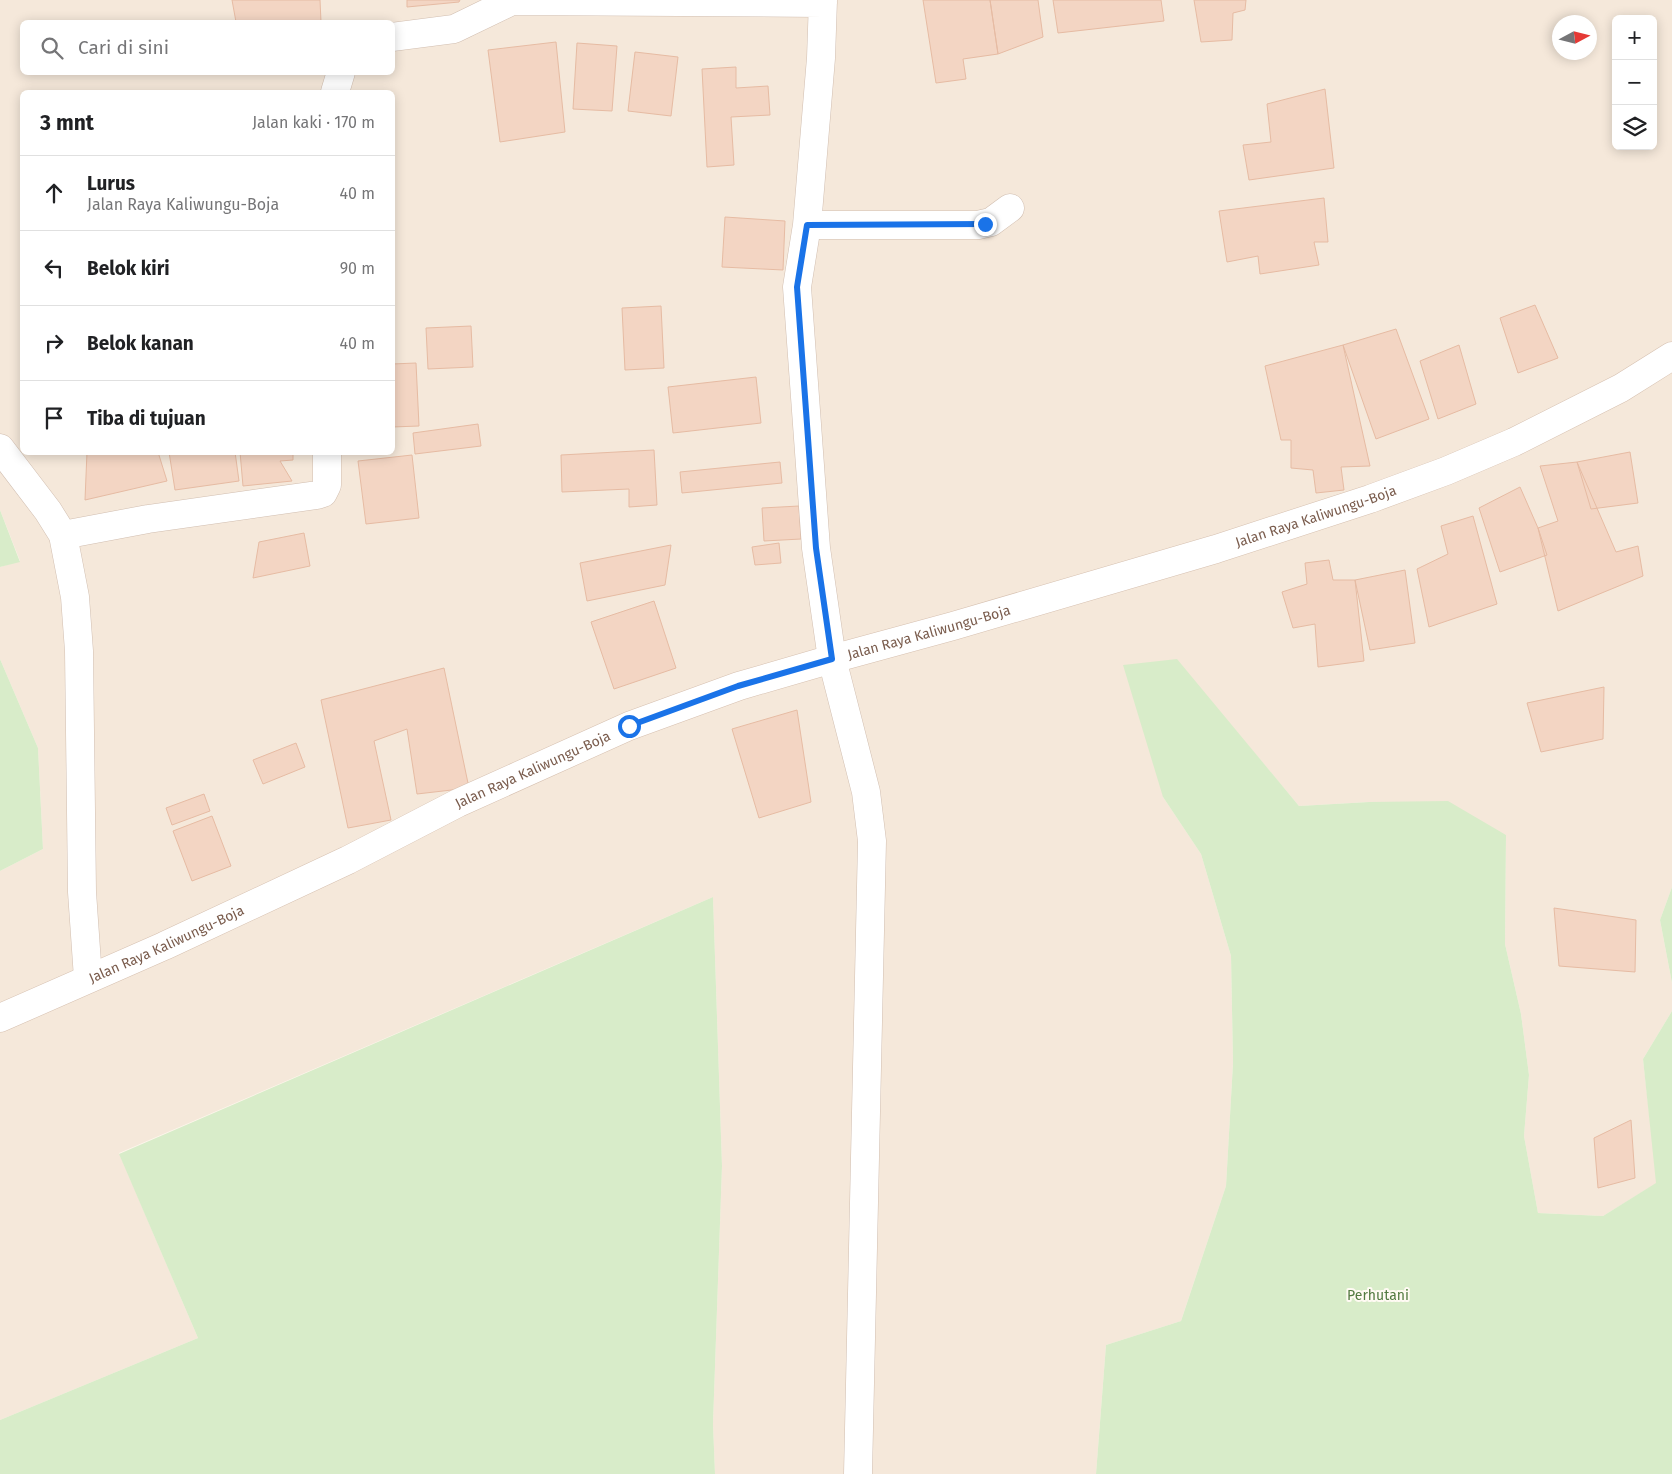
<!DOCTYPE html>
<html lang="id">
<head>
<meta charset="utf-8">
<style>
	body { margin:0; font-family:"Fira Sans",sans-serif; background:#f6f6f6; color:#202124 }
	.controls { position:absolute; right:15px; top:15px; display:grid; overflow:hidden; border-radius:8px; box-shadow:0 2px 12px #0003 }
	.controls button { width:45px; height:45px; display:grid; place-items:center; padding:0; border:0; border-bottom:1px solid #e0e0e0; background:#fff; color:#202124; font:25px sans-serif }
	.compass { position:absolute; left:1552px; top:15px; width:45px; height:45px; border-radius:50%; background:#fff; box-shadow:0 2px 12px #0003; rotate:83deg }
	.stop { position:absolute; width:15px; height:15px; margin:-11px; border:4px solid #1a73e8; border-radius:50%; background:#fff }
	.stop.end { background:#1a73e8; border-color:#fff; box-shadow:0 1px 5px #0008 }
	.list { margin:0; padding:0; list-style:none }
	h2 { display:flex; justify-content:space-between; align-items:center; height:65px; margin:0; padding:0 20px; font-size:21px }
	h2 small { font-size:16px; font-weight:400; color:#757577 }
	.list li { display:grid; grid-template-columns:32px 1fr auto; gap:15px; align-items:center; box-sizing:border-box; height:75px; padding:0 20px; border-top:1px solid #e0e0e0 }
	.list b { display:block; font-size:19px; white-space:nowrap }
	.list p { margin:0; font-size:16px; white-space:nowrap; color:#757577 }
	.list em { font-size:16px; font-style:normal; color:#757577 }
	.icon { flex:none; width:28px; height:28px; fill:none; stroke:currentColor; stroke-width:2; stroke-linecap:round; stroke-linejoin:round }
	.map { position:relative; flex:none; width:1672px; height:1474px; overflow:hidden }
	.search { position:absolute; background:#fff; box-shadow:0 2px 12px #0003; left:20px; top:20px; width:375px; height:55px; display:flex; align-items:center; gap:12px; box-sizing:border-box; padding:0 18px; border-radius:8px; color:#757577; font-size:19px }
	.panel { position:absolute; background:#fff; box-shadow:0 2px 12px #0003; left:20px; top:90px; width:375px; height:365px; border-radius:8px }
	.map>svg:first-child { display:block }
</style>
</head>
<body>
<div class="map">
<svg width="1672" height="1474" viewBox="0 0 1672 1474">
	<rect width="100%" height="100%" fill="#fdf6ec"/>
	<!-- residential -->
	<path fill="#f5e8da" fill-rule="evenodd" d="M0,0H1672V887L1660,920L1672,983V1011L1643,1059L1657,1183L1603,1216L1538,1213L1524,1136L1529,1075L1521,1014L1505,944L1506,835L1369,802L1299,806L1220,712L1163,797L1201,854L1231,956L1233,1063L1226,1186L1181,1321L1106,1345L1096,1474H715L713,1424L722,1166L713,897L119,1153L198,1338L0,1420V871L43,849L38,748L0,659V567L20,561L0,510ZM1616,19H1653V146H1616ZM22,22H392V72H22ZM1560,22H1590V52H1560ZM22,92H392V452H22Z"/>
	<!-- green -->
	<path fill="#d8ecc9" d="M0,510L20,562L0,567Z
		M0,659L38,748L43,849L0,871Z
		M1177,659L1299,806L1369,802L1448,801L1506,835L1505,944L1521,1014L1529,1075L1524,1136L1538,1213L1603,1216L1656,1183L1643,1059L1672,1011V1474H1096L1106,1345L1181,1321L1226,1186L1233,1063L1231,956L1201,854L1163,797L1123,665Z
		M1672,887V983L1660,920Z
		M713,897L722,1166L713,1424L715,1474H0V1420L198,1338L119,1154Z"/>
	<!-- building -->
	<path fill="#f3d5c3" stroke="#e6bba3" d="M232,0H320L321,22H236Z
		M407,0H460L459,2L407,7Z
		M923,0H990L998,54L963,59L966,79L936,83Z
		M990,0H1038L1043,37L998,54Z
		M1053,0H1161L1164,21L1058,33Z
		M1194,0H1246L1245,10L1233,13L1232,40L1201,42Z
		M556,42L565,132L500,142L488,50Z
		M577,43L617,46L612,111L573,109Z
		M635,52L678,57L671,116L628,111Z
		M736,67V88L768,86L770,115L731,117L734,165L707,167L702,69Z
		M1325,89L1334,168L1249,180L1243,145L1271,142L1267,104Z
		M1324,198L1328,242H1314L1319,265L1260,274L1258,256L1227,262L1219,211Z
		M725,217L785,221L783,270L722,267Z
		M1535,305L1558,358L1518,373L1500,318Z
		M661,306L664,368L625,370L622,308Z
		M471,326L473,367L428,369L426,328Z
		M1396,329L1429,419L1376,439L1343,345Z
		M1343,345L1370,466L1341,467L1344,490L1316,493L1313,470L1291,468V440H1281L1265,366Z
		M1459,345L1476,404L1438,419L1420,361Z
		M416,363L419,426L392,427V364Z
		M756,377L761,423L673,433L668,387Z
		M478,424L481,446L415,454L413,433Z
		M654,450L657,505L629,507V489L562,492L561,455Z
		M87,452H158L167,481L85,500Z
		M169,452H235L239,481L175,490Z
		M240,452H293V460L280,461L292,481L243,486Z
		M1630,452L1638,503L1591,509L1577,462Z
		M412,455L419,518L366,524L358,461Z
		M780,462L782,483L682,493L680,472Z
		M1577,462L1616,552L1638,546L1643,576L1558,611L1538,528L1558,521L1540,466Z
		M1520,487L1538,528L1547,555L1500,572L1479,508Z
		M799,506L801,539L764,541L762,508Z
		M1473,516L1497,604L1429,627L1417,569L1448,554L1441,526Z
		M304,533L310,566L253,578L259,542Z
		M779,543L781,563L755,565L752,547Z
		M671,545L665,585L587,601L580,563Z
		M1329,560L1333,580H1355L1364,661L1318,667L1315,624L1293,628L1282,592L1307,584L1305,563Z
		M1405,570L1415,643L1370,650L1355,580Z
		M654,601L676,668L614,689L591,622Z
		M444,668L469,788L417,794L407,729L374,741L391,820L348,828L321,700Z
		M1604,687L1603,739L1541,752L1527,703Z
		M797,710L811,802L759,818L732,729Z
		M296,743L305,767L263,784L253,760Z
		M204,794L210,811L172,825L166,808Z
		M212,816L231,866L192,881L173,831Z
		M1554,908L1636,920L1635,972L1559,966Z
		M1631,1120L1635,1178L1598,1188L1594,1138Z"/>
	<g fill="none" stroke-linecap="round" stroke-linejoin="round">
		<!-- minor casing -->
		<g stroke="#d1beb0" stroke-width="29">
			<path id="minor" d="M823,0L821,58L807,225L797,287L816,548L832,659L866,792L872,841L858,1474
				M392,37L454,29L512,1L823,3
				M335,92L341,72
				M807,225H978L991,222L1010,208
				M0,448L48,511L63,535L75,597L79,651L82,892L88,978
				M63,535L148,519L317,495L323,493L327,485V452"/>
		</g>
		<!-- secondary casing -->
		<g stroke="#d6c0b0" stroke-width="29">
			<g id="secondary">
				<path id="s1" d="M0,1018L164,946L348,860L458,803L629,726L739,686L832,659L953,626L1216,549L1370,499L1446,471L1514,442L1621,388L1672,356"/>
			</g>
		</g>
		<!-- minor -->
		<use href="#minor" stroke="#fff" stroke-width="28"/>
		<!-- secondary -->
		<use href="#secondary" stroke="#fff" stroke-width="28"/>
	</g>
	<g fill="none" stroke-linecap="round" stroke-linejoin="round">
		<!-- route -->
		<path stroke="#1a73e8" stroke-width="6" d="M629,726L738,686L832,659L816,548L797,287L807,225L985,224"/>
	</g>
	<g text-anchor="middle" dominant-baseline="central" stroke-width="4" stroke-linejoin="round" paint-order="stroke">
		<!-- street labels -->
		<g font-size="14" fill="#7a5c4d" stroke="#fffaf3">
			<text stroke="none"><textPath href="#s1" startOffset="1412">Jalan Raya Kaliwungu-Boja</textPath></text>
			<text stroke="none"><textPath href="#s1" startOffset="1008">Jalan Raya Kaliwungu-Boja</textPath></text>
			<text stroke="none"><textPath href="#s1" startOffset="588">Jalan Raya Kaliwungu-Boja</textPath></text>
			<text stroke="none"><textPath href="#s1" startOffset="182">Jalan Raya Kaliwungu-Boja</textPath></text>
		</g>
		<!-- park labels -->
		<g font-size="14" fill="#537a41" stroke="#fffaf3">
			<text x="1378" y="1295">Perhutani</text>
		</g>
	</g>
</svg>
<div class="controls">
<button>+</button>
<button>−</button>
<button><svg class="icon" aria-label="layers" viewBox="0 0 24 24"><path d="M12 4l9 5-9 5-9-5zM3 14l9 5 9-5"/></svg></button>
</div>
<svg class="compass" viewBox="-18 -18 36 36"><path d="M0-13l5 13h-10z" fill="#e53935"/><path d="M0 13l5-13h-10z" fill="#757577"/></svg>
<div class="stop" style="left:629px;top:726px"></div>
<div class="stop end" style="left:985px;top:224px"></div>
<div class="search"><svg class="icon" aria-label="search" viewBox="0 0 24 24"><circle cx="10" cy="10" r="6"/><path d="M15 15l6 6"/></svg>Cari di sini</div>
<section class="panel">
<h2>3 mnt<small>Jalan kaki · 170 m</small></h2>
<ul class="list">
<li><svg class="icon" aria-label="ahead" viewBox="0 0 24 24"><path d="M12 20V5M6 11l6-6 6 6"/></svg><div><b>Lurus</b><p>Jalan Raya Kaliwungu-Boja</p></div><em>40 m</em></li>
<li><svg class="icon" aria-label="left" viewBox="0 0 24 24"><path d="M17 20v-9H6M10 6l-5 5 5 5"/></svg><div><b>Belok kiri</b></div><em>90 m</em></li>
<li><svg class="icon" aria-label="right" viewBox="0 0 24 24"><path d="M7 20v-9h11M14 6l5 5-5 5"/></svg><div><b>Belok kanan</b></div><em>40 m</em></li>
<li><svg class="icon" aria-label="arrive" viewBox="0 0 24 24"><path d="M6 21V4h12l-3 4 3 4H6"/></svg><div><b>Tiba di tujuan</b></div></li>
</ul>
</section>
</div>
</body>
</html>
